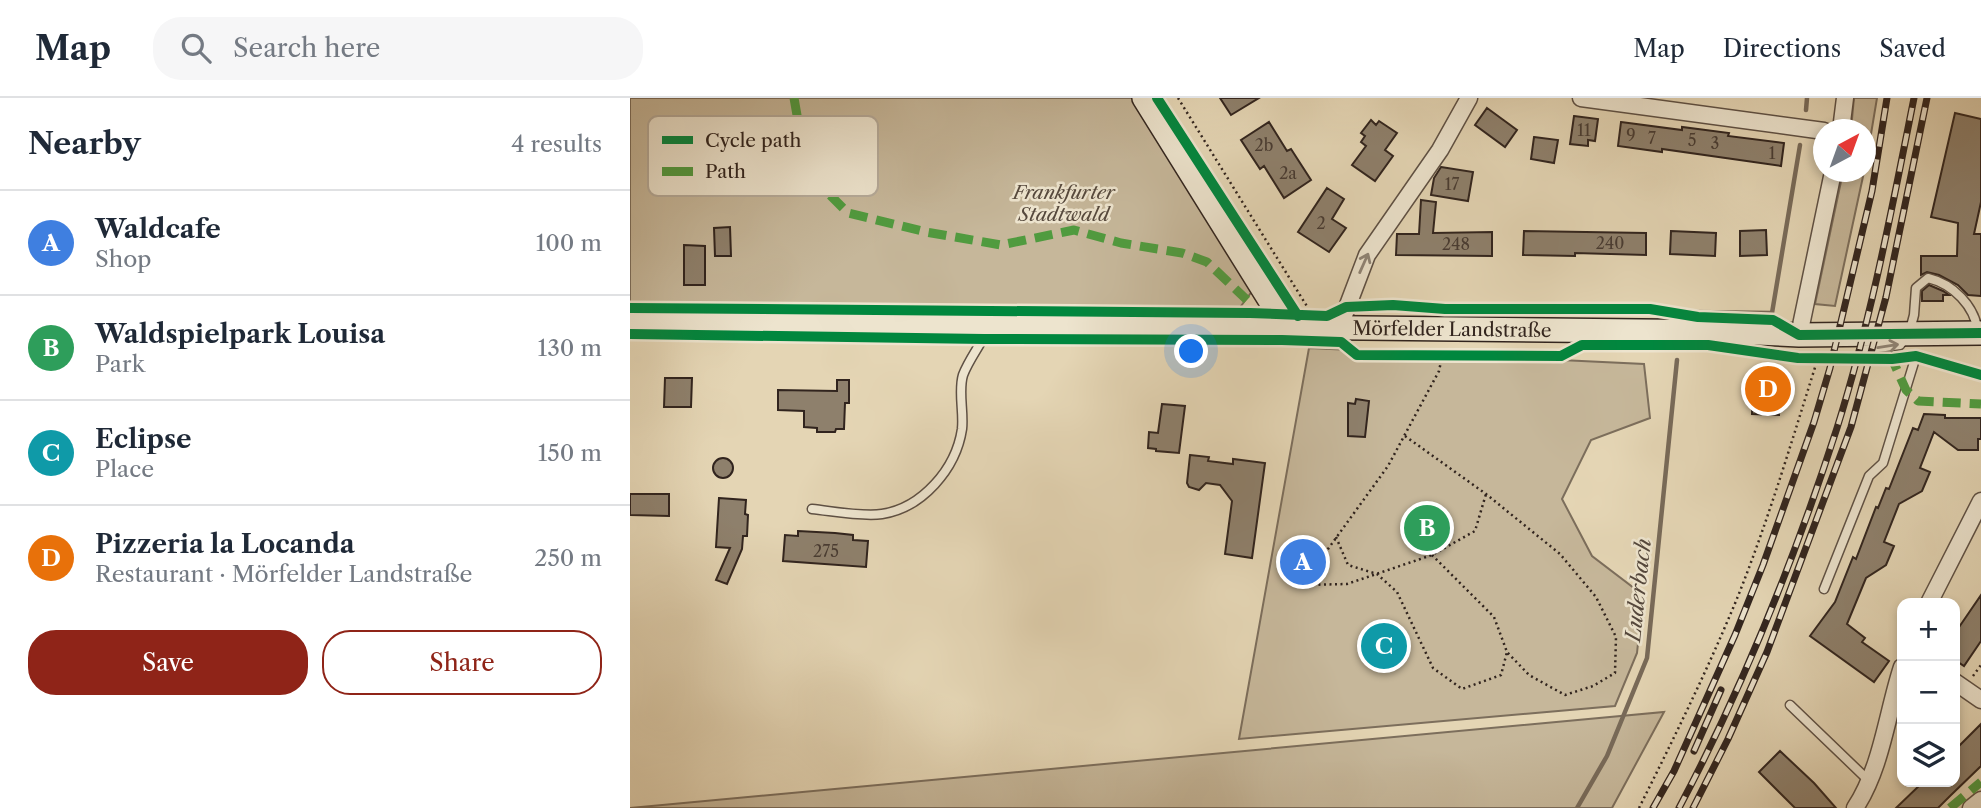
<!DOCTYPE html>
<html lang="en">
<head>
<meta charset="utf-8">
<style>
	body { margin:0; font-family:"Libre Caslon Text",serif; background:#f6f6f7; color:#1f2937 }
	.controls { position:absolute; right:21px; bottom:21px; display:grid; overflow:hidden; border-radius:14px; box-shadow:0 4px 10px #0003 }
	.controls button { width:63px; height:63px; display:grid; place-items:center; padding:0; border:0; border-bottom:2px solid #e0e1e3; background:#fff; color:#1f2937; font:35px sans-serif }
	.compass { position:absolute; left:1183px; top:21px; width:63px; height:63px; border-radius:50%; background:#fff; box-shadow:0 4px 10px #0003; rotate:41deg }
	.you { position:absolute; left:562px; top:254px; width:24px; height:24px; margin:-18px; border:5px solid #fff; border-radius:50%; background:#1a73e8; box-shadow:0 0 0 10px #1a73e833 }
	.badge { display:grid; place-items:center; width:46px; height:46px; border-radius:50%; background:#8f2418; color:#fff; font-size:23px; font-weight:700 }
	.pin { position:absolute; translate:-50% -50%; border:4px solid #fff; box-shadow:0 2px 7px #0006 }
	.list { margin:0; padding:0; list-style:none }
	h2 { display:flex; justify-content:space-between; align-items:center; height:91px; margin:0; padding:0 28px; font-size:30px }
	h2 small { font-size:23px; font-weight:400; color:#747a83 }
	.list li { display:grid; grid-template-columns:46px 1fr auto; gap:21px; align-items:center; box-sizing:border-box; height:105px; padding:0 28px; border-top:2px solid #e0e1e3 }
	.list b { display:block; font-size:26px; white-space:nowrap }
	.list p { margin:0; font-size:23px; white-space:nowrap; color:#747a83 }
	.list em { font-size:23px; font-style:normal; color:#747a83 }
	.actions { display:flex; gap:14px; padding:21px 28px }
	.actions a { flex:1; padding:16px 0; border:2px solid #8f2418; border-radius:28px; text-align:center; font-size:24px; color:#8f2418 }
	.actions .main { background:#8f2418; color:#fff }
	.icon { flex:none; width:38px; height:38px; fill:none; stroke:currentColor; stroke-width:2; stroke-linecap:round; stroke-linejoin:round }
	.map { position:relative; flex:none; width:1351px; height:710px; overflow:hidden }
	header { display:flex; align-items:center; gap:42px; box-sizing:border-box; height:98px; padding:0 35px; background:#fff; border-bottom:2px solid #e0e1e3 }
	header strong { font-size:33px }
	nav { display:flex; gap:38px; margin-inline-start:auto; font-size:24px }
	.search { width:490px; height:63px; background:#f6f6f7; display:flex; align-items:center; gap:18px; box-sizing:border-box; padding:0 24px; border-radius:28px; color:#747a83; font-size:26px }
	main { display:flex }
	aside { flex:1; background:#fff }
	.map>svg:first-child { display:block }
</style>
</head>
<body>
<header>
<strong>Map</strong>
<div class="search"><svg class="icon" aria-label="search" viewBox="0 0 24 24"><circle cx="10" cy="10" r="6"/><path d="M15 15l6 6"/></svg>Search here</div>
<nav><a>Map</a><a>Directions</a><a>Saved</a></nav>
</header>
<main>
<aside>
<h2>Nearby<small>4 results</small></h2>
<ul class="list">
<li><span class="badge" style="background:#3f7fe0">A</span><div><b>Waldcafe</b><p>Shop</p></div><em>100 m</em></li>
<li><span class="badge" style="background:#2e9e5b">B</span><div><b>Waldspielpark Louisa</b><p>Park</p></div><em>130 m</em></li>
<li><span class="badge" style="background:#0f9aa8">C</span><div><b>Eclipse</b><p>Place</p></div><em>150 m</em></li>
<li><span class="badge" style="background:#e8710a">D</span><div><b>Pizzeria la Locanda</b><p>Restaurant · Mörfelder Landstraße</p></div><em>250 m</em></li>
</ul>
<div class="actions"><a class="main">Save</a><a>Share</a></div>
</aside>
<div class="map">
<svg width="1351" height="710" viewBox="0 0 1351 710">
	<rect width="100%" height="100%" fill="#e4d5b4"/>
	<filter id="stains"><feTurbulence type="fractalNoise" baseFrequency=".00286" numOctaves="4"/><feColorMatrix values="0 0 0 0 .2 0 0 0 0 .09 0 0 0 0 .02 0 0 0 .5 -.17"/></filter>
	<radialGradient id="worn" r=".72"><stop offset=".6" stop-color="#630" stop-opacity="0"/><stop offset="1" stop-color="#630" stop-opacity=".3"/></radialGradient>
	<!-- green -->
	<path fill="#c6b79a" stroke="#7c6e5c" stroke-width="2" d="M0,0H504L623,192L608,212L0,208Z
		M1224,0H1247L1236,66V32L1221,31Z
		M1213,74H1234L1205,208L1185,206Z
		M679,250L1014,266L1020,320L961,342L932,401L962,458L1013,497L1007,555L985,608L609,641Z
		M1034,614L982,710H0Z"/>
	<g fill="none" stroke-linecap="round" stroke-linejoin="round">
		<!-- stream -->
		<path stroke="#786a59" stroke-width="4.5" d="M1176,12L1177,0
			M1063,214L1142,215L1170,47
			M947,710L977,658L1017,560L1047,262"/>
	</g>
	<!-- building -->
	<path fill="#8e806c" stroke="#31241e" stroke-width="2" d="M590,0H629L601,17Z
		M857,10L887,32L875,49L845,27Z
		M1325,15L1351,21V104L1344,136H1351V198L1338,197L1328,187L1309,177L1297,174L1291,177V158H1327L1328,125L1301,119Z
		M944,18L968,21L965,43L958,42V48L940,46Z
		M741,22L746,27L749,23L767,35L755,52L763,58L745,83L722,67L736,48L731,44L735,38L731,35Z
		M639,24L657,53L661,51L681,82L654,100L634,68L630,71L611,42Z
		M991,24L1052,32V29L1099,35L1098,38L1154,45L1151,68L1032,51V54L988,48Z
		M904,39L928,42L924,65L901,61Z
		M811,69L843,74L838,103L801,97L804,80Z
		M697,90L714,101L702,121L716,130L699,154L668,134Z
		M791,102L806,104L803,135L862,134V158L766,157L767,136H789Z
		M100,129L101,158H85L84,130Z
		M1136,132L1137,157L1110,158V133Z
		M894,133L1016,135V157L945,155V158L893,157Z
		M1041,133L1086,135L1085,158L1040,156Z
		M54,147L75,148V187H54Z
		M1299,187L1313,193L1319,197H1313V203H1292V193Z
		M1137,273L1146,282H1150L1149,317L1122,316L1123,281L1129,282Z
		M35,280H62L61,309H34Z
		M207,282H219V305H215L214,331H206L205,334H187V330L174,329V313L148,312V292L207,293Z
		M726,301L739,303L735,339L718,338V305L725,306Z
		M532,306L555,308L549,355L526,353V351L518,350L519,334L528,335Z
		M1294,316L1315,317V320H1351V341H1348V352H1328L1304,334L1290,370L1300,374L1292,393L1269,406L1254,444L1264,448L1256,467L1236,480L1217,526L1235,540L1232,544L1259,563L1244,584L1180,538L1205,504L1223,459L1226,461L1246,409L1248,410L1256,390L1259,391L1283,330L1288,332Z
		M560,357L579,359L578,363L603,366V361L635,365L622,460L595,456L602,403L590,387L576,385L569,392L559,389L557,385Z
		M83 370a10 10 0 1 1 20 0a10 10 0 1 1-20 0Z
		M0,396H39V418L0,417Z
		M89,400L116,402L115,416L118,417L117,438H113L112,451L97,486L86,482L100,450L86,449Z
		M168,433L205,435L223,437V442L238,443L236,469L153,463L155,437L168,438Z
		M662,449L679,452L676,477L659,475Z
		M1351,497V543L1334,568L1325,562V535Z
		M1351,626V668L1320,698L1308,710H1266L1293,684H1325V652Z
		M1150,653L1184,685L1206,710H1165L1129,674Z"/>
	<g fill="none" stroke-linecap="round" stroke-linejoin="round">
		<!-- lane casing -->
		<g stroke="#5e5044" stroke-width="11">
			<path id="lane" d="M1280,232L1284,217L1286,190L1298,180C1323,186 1345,208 1348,234
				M1233,252L1270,247L1273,243
				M182,411C202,413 232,419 252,416C292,410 326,371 332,331C334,314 328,293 333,277C339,261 352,245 359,229
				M1194,491L1239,378L1253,365L1286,258
				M1160,607L1238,682"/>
		</g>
		<!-- street casing -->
		<g stroke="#5e5044" stroke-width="19">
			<path id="street" d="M951,0L1194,33
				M1211,32L1215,0
				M710,228L737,157L810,52L839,0
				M1169,237L1203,74
				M1299,505L1351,403
				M1325,584L1351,602
				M1225,710C1252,669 1257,615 1272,569
				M1341,710L1351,702"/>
		</g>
		<!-- secondary casing -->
		<g stroke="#31241e" stroke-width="26">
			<g id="secondary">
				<path d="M514,0L656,228"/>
				<path id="s1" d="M0,222L1105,234L1169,237L1351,235"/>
			</g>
		</g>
		<!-- path -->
		<path stroke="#31241e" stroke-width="2.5" stroke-dasharray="2 3.5" stroke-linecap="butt" d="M548,0L678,210
			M775,338L856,396L930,456L966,499L986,539L985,575L963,588L935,597L899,577L877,554
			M706,439L718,467L747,476L767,494L803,570L832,591L871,577L877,554L864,519L802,457
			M672,487L758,368L809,273L814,249
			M672,487L717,486L802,457L845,433L856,396
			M1343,578L1351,567
			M1009,710C1043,642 1077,573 1106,503C1138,424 1162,342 1188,260"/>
		<!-- lane -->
		<use href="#lane" stroke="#ede4ce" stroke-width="8"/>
		<!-- street -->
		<use href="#street" stroke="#ede4ce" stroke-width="16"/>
		<!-- secondary -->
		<use href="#secondary" stroke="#ede4ce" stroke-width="23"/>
		<!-- rail casing -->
		<g stroke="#31241e" stroke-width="7">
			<path id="rail" d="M1064,653L1091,592
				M1023,710L1044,673L1105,537L1133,467L1184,324L1200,270L1242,93L1257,0
				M1049,710C1113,589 1165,460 1207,330C1241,222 1262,110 1284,0
				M1063,710L1098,641L1137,554L1221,329L1256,199L1297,0"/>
		</g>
		<!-- rail -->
		<use href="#rail" stroke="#ede4ce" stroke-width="4.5" stroke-dasharray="13" stroke-linecap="butt"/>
		<!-- quiet -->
		<path stroke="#509b3f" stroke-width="9" stroke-dasharray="18 9" stroke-linecap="butt" d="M164,0L177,74L218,115L296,134L371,147L444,132L491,145L552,155L577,164L617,202
			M1256,261H1262L1276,292L1288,303L1351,306
			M1320,710L1351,684"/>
		<!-- cycleway casing -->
		<g stroke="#ede4ce" stroke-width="15">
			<path id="cycleway" d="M527,0L668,218
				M0,210L620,215L697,218L716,209L763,207L815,211H1020L1068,219L1143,222L1169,237L1351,235
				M0,236L354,241L652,242L711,244L727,257L931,258L952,247H1078L1168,260L1262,261L1286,258L1351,277"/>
		</g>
		<!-- cycleway -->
		<use href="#cycleway" stroke="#00873e" stroke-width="10"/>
	</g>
	<!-- one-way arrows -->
	<defs><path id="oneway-shaft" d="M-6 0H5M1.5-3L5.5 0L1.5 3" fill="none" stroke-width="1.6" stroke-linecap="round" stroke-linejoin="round" transform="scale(1.75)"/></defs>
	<g stroke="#8f8476">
		<use href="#oneway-shaft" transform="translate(734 165) rotate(-66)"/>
		<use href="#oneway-shaft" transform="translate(1258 248) rotate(-9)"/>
	</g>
	<g text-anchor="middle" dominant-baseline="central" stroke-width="5" stroke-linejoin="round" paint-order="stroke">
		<!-- number labels -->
		<g font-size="16" fill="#483b32">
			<text x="954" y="32">11</text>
			<text x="1001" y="37">9</text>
			<text x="1022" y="40">7</text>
			<text x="1062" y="42">5</text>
			<text x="1085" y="45">3</text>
			<text x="634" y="47">2b</text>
			<text x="1142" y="55">1</text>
			<text x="658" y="75">2a</text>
			<text x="822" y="86">17</text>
			<text x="691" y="125">2</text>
			<text x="980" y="145">240</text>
			<text x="826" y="146">248</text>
			<text x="196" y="453">275</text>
		</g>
		<!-- park labels -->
		<g font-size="19" font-style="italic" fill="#56493d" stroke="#ede4ce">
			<text x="434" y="94">Frankfurter<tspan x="434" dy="22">Stadtwald</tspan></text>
		</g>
		<!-- street labels -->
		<g font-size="19" fill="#31241e" stroke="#ede4ce">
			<text stroke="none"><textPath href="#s1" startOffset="822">Mörfelder Landstraße</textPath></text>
		</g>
		<!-- water labels -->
		<g font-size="21" font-style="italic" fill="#54473c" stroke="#ede4ce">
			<text transform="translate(1008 492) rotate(-84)">Luderbach</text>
		</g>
	</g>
	<!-- legend -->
	<rect x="18" y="18" width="230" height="80" rx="10" fill="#ede4ce" stroke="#b5aa99" stroke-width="2"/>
	<rect x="32" y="38" width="31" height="8" fill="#00873e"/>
	<rect x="32" y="69" width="31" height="9" fill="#509b3f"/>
	<g font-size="19" fill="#31241e">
		<text x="75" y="49">Cycle path</text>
		<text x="75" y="80">Path</text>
	</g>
	<rect width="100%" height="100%" filter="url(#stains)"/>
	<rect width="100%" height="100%" fill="url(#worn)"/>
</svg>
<div class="controls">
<button>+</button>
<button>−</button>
<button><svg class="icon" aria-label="layers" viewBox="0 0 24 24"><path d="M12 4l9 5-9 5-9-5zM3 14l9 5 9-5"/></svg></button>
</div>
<svg class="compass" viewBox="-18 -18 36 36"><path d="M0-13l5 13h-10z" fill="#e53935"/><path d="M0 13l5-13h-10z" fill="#747a83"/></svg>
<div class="you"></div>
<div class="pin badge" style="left:673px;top:464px;background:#3f7fe0">A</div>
<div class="pin badge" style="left:797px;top:430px;background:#2e9e5b">B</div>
<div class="pin badge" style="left:754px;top:548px;background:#0f9aa8">C</div>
<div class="pin badge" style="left:1138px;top:291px;background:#e8710a">D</div>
</div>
</main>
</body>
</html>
